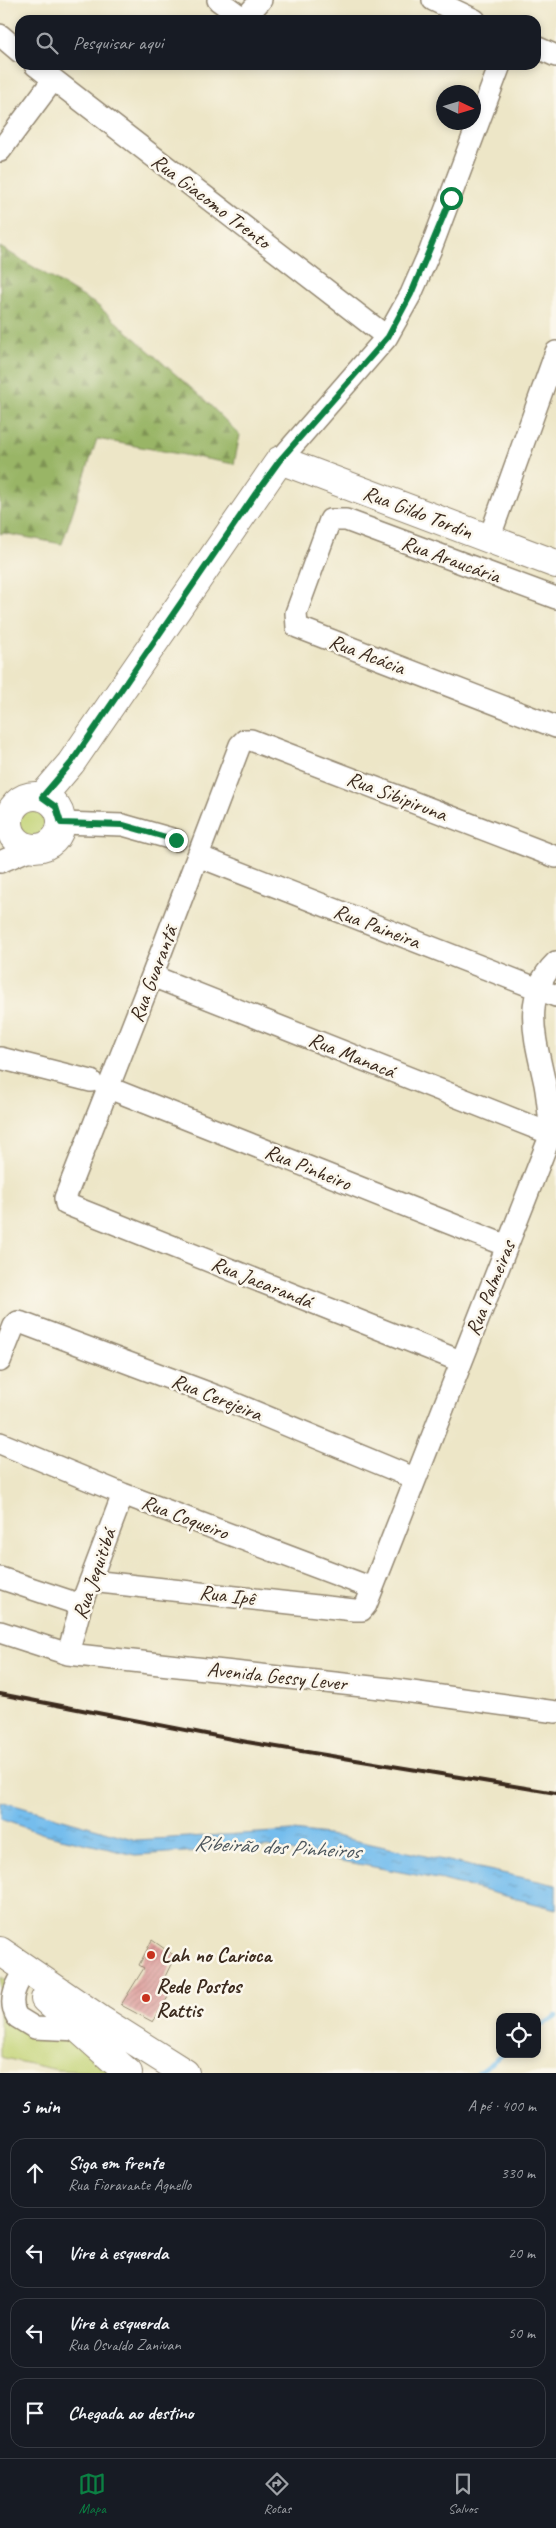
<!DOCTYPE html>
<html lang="pt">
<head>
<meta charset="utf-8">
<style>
	body { margin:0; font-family:Caveat,sans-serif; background:#20242c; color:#f1f3f6 }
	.controls { position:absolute; right:15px; bottom:15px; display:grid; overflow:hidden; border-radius:10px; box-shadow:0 2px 8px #0003 }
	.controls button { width:45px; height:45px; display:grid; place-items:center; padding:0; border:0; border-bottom:1px solid #363941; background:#171b24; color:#f1f3f6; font:25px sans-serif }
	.compass { position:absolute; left:436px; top:85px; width:45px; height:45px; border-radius:50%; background:#171b24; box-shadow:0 2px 8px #0003; rotate:94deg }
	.stop { position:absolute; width:15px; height:15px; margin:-11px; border:4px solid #0b8043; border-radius:50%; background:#fff }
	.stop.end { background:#0b8043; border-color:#fff; box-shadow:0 1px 5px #0008 }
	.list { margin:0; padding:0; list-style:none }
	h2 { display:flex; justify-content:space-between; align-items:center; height:65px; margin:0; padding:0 20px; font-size:21px }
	h2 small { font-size:16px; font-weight:400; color:#9ea1a6 }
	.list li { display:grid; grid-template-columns:32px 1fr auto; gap:15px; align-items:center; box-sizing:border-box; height:70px; margin:0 10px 10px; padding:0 10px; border:1px solid #363941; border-radius:15px }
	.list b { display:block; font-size:19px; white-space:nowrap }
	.list p { margin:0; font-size:16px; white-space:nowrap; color:#9ea1a6 }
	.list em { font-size:16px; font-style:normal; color:#9ea1a6 }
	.icon { flex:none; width:28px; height:28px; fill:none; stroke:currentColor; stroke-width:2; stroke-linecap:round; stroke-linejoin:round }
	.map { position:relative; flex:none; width:556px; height:2073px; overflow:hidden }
	.search { position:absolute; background:#171b24; box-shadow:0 2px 8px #0003; left:15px; right:15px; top:15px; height:55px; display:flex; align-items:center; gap:12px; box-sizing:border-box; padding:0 18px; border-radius:15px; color:#9ea1a6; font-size:19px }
	.sheet { height:385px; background:#171b24 }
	nav { display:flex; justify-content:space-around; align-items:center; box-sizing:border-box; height:70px; border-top:1px solid #363941; background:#171b24; font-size:14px; color:#9ea1a6 }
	nav a { display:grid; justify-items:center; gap:2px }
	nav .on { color:#0b8043 }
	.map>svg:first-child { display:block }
</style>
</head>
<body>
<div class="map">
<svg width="556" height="2073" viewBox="0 0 556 2073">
	<defs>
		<pattern id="forest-firs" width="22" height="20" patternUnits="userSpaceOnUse" patternTransform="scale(1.25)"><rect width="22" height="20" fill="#99b566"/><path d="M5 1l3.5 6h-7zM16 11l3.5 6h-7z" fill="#7e9353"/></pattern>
		<pattern id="water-ripples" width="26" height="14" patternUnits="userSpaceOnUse" patternTransform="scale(1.25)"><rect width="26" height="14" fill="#75bded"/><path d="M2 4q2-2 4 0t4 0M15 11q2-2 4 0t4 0" fill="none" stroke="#619abf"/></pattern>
		<pattern id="building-hatch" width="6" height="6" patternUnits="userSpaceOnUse" patternTransform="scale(1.25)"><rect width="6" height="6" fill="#de9f9d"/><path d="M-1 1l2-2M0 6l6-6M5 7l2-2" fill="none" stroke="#b5827f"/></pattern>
	</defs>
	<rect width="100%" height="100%" fill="#fbf7ec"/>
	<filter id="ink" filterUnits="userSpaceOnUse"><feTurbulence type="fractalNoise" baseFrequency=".02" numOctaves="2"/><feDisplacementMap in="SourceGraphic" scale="10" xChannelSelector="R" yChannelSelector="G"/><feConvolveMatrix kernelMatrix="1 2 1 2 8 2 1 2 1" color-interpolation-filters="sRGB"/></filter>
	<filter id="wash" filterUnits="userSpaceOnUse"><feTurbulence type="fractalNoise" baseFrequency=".0096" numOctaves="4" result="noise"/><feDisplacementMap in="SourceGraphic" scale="20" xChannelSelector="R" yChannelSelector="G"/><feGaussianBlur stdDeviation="1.12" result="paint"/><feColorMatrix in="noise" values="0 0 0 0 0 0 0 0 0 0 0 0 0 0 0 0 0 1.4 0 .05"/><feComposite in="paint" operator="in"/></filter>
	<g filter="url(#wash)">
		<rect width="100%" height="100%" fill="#ede6c7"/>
		<!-- green -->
		<path fill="#c2d375" stroke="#7e7e4a" d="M16 824a18 18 0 1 1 36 0a18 18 0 1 1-36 0Z
			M0,1977L5,1980V2007L75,2036L120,2073L57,2070L0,2057Z"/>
		<!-- forest -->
		<path fill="url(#forest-firs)" stroke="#6a7042" d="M0,247L97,305L208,403L240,435L234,464L97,439L62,544L3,533L0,534Z"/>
		<!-- water -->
		<path fill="url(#water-ripples)" stroke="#587486" d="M0,1801L136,1840L293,1831L335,1836L556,1885V1909L443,1880L268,1847L135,1855L44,1834L0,1819Z"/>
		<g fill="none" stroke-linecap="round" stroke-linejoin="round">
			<!-- stream -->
			<path stroke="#75bded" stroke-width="4.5" d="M537,2029L556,2016
				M478,2073L503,2054"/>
		</g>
		<g id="blocks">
			<!-- building -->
			<path fill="url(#building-hatch)" d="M152,1940L175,1956L160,1987L171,1992L153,2022L121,2005L144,1968L139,1965Z"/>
		</g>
	</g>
	<g filter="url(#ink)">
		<use href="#blocks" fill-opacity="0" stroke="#948872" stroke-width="1"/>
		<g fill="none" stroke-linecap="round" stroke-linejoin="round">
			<!-- minor casing -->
			<g stroke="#948872" stroke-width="24">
				<path id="minor" d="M218,0L244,19L261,0
					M433,0L475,20
					M0,35L20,52
					M536,47L556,56
					M35,65L387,337
					M0,151L53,80
					M280,460L387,337L411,294L430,251L500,65
					M489,539L556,352
					M556,598L346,520H330L296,613L297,627L556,727
					M61,823L123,825L176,840
					M198,856L556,996
					M0,862L33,848
					M152,976L551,1134
					M0,1058L91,1081
					M109,1088L507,1246
					M0,1361L14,1326L18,1322L22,1323L219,1397L414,1478
					M460,1361L66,1204L65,1198L152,976L240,745L245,740H251L556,857
					M0,1443L123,1494L372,1588
					M0,1578L81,1605
					M91,1581L354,1610H362L366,1605L551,1134C549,1117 548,1100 545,1084C536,1041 520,997 556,962
					M0,1632L68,1654L390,1689L556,1712
					M68,1654L81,1605L123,1494
					M28,1968C16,1983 7,2000 17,2017L35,2028L79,2030"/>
			</g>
			<!-- major casing -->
			<g stroke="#948872" stroke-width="30">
				<path id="major" d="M9 822a26 26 0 1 1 52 0a26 26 0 1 1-52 0Z
					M42,797L71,763L280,460L556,564
					M0,1951L101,2020L185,2073
					M45,1999L128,2073"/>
			</g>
			<!-- minor -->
			<use href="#minor" stroke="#fff" stroke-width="21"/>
			<!-- major -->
			<use href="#major" stroke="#fff" stroke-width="28"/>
			<!-- rail -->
			<path stroke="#3b2a1e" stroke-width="4" d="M0,1694L247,1742L556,1793"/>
		</g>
	</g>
	<g fill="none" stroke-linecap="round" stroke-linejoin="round" filter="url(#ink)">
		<!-- route -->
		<path stroke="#0b8043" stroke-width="6" d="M176,840L123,825L61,823L56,807L42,797L71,763L256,493L280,460L388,337L411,294L451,198"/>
	</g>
	<!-- markers -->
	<g fill="#c8321e" stroke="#fbf7ec" stroke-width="2">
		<circle cx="151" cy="1955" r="5"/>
		<circle cx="146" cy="1998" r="5"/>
	</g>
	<g text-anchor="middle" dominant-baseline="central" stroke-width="5" stroke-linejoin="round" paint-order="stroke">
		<!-- street labels -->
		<g font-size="21" fill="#3b2a1e" stroke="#fbf7ec">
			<text transform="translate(211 201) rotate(37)">Rua Giacomo Trento</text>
			<text transform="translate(418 512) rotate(21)">Rua Gildo Tordin</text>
			<text transform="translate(451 559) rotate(20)">Rua Araucária</text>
			<text transform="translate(367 654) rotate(21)">Rua Acácia</text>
			<text transform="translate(397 796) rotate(21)">Rua Sibipiruna</text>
			<text transform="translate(377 926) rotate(21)">Rua Paineira</text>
			<text transform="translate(153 974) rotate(-69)">Rua Guarantã</text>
			<text transform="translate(352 1055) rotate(22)">Rua Manacá</text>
			<text transform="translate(308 1167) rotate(22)">Rua Pinheiro</text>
			<text transform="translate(262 1282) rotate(22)">Rua Jacarandá</text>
			<text transform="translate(490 1288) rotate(-68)">Rua Palmeiras</text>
			<text transform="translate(217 1397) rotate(22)">Rua Cerejeira</text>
			<text transform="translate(185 1517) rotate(21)">Rua Coqueiro</text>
			<text transform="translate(94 1574) rotate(-71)">Rua Jequitibá</text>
			<text transform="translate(227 1595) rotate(7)">Rua Ipê</text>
			<text transform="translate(277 1676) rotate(6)">Avenida Gessy Lever</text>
		</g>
		<!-- poi labels -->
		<g font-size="21" font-weight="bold" fill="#3b2a1e" stroke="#fbf7ec" text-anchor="start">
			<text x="161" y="1955">Lah no Carioca</text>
			<text x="156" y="1986">Rede Postos<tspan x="156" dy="24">Rattis</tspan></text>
		</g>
		<!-- water labels -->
		<g font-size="22" font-style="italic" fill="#4c565c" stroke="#fbf7ec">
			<text transform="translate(277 1847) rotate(3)">Ribeirão dos Pinheiros</text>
		</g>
	</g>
</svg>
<div class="controls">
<button><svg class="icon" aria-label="locate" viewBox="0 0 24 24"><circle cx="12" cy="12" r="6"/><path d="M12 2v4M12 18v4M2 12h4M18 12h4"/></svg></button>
</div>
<svg class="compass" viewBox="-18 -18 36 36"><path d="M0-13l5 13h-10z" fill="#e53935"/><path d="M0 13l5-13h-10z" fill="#9ea1a6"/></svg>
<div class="stop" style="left:451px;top:198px"></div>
<div class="stop end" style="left:176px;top:840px"></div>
<div class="search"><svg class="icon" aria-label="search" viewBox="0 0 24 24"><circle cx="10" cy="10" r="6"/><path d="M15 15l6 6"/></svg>Pesquisar aqui</div>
</div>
<section class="sheet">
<h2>5 min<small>A pé · 400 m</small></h2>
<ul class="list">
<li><svg class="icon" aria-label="ahead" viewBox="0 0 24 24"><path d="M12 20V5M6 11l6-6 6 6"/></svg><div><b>Siga em frente</b><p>Rua Fioravante Agnello</p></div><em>330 m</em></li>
<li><svg class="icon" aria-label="left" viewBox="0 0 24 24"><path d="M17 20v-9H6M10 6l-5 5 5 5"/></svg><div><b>Vire à esquerda</b></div><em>20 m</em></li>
<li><svg class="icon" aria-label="left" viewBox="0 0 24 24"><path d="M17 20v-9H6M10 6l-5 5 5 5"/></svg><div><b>Vire à esquerda</b><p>Rua Osvaldo Zanivan</p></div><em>50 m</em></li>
<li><svg class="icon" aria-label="arrive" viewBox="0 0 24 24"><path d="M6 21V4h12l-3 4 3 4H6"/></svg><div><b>Chegada ao destino</b></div></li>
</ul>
</section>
<nav>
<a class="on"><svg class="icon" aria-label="map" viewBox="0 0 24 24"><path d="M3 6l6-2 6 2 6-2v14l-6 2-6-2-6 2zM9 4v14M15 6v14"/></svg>Mapa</a>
<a><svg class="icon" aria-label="directions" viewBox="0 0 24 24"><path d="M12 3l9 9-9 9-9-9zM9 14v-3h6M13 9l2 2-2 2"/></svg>Rotas</a>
<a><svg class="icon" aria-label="saved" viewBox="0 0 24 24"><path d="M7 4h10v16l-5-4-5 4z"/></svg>Salvos</a>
</nav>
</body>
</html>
